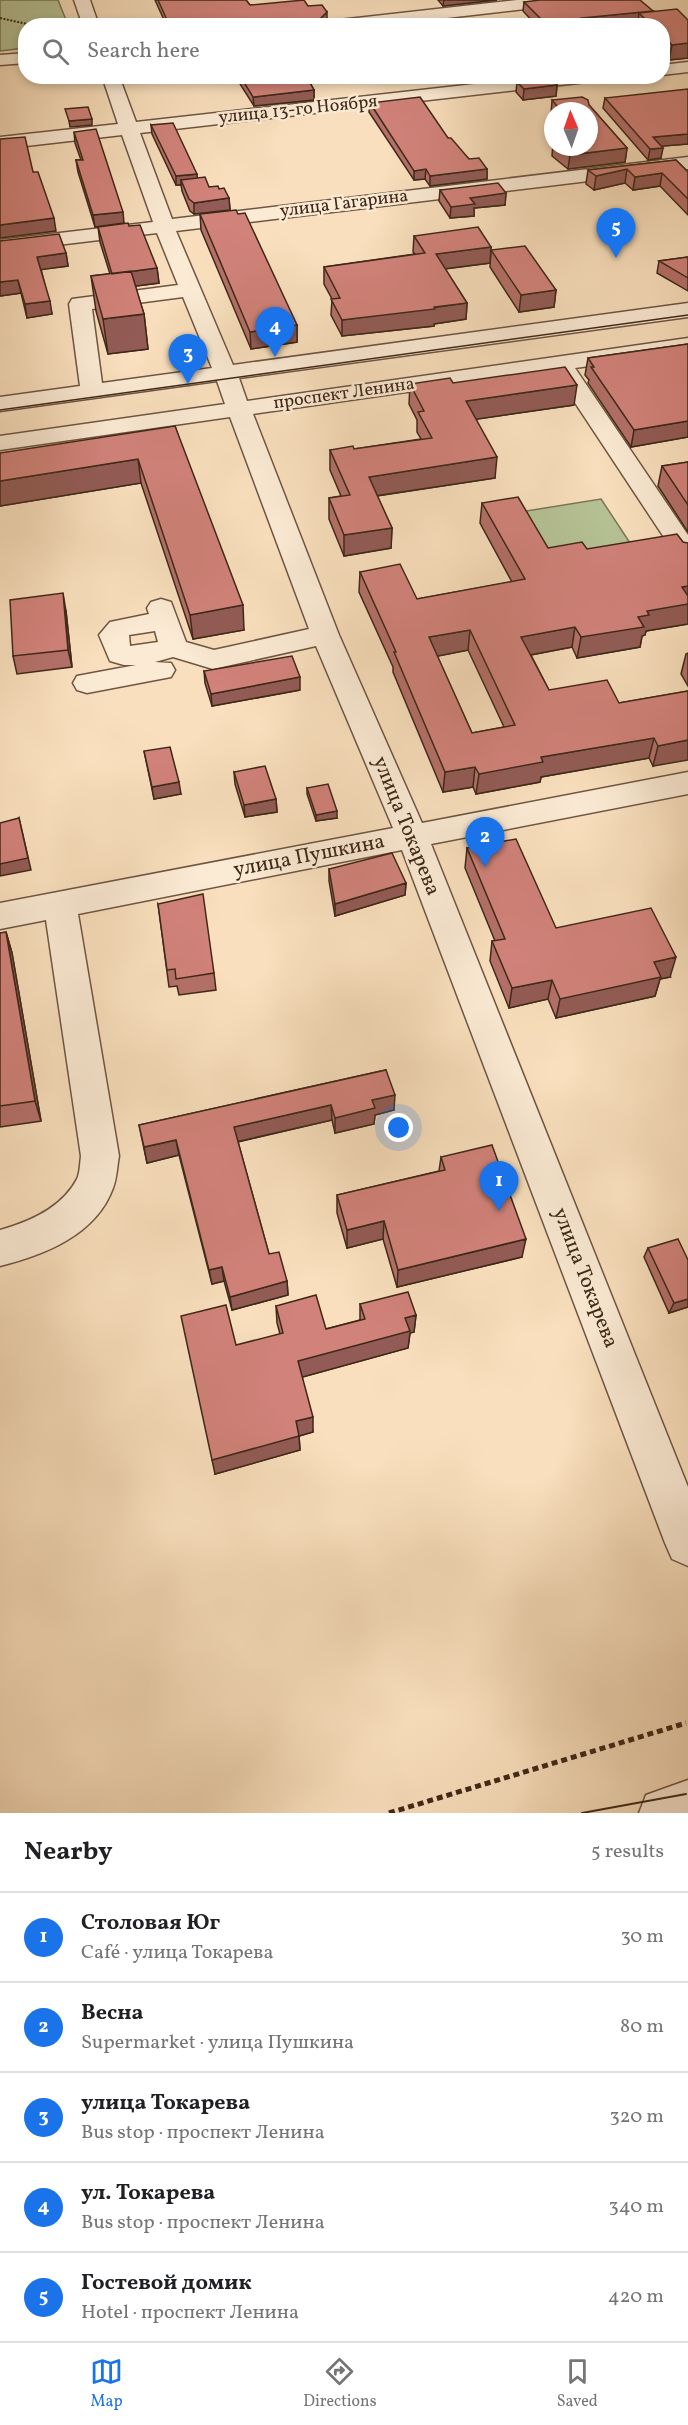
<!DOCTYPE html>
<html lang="en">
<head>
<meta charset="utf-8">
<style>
	body { margin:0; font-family:Vollkorn,serif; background:#f2f2f2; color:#202124 }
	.compass { position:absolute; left:544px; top:102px; width:54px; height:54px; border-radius:50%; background:#fff; box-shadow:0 3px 9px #0003; rotate:358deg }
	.you { position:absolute; left:399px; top:1128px; width:21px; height:21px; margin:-15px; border:4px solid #fff; border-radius:50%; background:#1a73e8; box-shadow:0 0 0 9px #1a73e833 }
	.badge { display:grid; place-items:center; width:39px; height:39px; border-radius:50%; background:#1a73e8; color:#fff; font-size:20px; font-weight:700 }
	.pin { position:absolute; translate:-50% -50px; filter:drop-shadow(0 2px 3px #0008) }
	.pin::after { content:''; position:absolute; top:32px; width:21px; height:18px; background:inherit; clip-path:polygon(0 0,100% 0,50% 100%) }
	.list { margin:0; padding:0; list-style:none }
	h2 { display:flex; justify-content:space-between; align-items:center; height:78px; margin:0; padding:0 24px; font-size:26px }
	h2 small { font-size:20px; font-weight:400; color:#757577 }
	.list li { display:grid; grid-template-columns:39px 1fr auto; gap:18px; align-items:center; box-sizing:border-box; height:90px; padding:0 24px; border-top:2px solid #e0e0e0 }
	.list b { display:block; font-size:22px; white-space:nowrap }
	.list p { margin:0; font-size:20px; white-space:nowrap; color:#757577 }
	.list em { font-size:20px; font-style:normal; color:#757577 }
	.icon { flex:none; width:33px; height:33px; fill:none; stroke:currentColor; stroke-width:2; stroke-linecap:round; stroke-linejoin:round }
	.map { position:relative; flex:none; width:688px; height:1813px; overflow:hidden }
	.search { position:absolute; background:#fff; box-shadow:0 3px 9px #0003; left:18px; right:18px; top:18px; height:66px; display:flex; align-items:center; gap:15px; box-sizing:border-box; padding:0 21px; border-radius:24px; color:#757577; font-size:22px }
	.sheet { height:528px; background:#fff }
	nav { display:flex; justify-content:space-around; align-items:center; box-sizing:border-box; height:84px; border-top:2px solid #e0e0e0; background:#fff; font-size:16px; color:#757577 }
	nav a { display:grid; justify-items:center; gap:3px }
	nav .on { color:#1a73e8 }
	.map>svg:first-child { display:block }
</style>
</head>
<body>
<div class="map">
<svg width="688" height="1813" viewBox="0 0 688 1813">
	<rect width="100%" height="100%" fill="#f9dfbd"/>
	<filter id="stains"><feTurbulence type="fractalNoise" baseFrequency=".00333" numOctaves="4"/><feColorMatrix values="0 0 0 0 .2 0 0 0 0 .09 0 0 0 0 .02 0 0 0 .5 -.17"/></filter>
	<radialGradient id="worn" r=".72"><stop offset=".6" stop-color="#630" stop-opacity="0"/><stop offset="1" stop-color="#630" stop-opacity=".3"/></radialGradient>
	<!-- green -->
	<path fill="#b6c396" stroke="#7a7658" stroke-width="1.5" d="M0,0H58L68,25L26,26L25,48L0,51Z
		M601,499L634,549L550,564L520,512Z"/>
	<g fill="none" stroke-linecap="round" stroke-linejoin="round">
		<!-- minor casing -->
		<g stroke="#6e5642" stroke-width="3">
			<path id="minor" d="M74,0H90L99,26H83Z
				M517,0H567L559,5L377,26H322L330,21Z
				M26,53V63L0,65V55Z
				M688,62V72L662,75V65Z
				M102,76H119L136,122L545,76H604L596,81L140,133L172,219L688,157V169L176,231L233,365L688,303V317L239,378L247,401L688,338V352L575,368L688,535V562L679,560L554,371L253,414L339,635L422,823L688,772V794L431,844L688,1487V1566L672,1559L665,1543L402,850L78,914L119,1156C117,1166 117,1178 113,1188C96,1235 44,1255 0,1266V1230C29,1222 62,1208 77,1179C80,1173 80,1163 81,1156L46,920L0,929V903L393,828L316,646L213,669L173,657L155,662L171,663L175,670L171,677L87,693L77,690L73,683L77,676L136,665H124L110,661L99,635L110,622L149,614L147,608L151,602L161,599L171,602L186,642L214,650L309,629L230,417L0,450V436L225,404L217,381L0,411V397L80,386L69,304L72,299L178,285L157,233L0,252V240L153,222L122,135L0,149V137L118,124ZM183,297L212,368L102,383L92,309ZM155,631L158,642L130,646L129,635Z
				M688,1780V1813H639L646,1795Z"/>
		</g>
		<!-- path-far1 -->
		<path stroke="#3f2819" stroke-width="2" stroke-dasharray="2 1.5" stroke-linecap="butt" d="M0,18L36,26"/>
		<!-- path -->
		<path stroke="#3f2819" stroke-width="5" stroke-dasharray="6 4" stroke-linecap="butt" d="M389,1813L686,1723"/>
		<!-- minor -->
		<use href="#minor" fill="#fbead4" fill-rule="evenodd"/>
		<!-- tram-far1 -->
		<path stroke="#3f2819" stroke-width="1.5" d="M0,410L688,315"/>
		<!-- tram -->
		<path stroke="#3f2819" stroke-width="2" d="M582,1813L686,1794"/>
	</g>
	<!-- wall -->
	<path fill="#b47069" stroke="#3f2819" stroke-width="1.5" fill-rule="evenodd" d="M155,0H246L250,5L308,6L335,26H154V21L164,20Z
		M438,0H497L443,6Z
		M524,2L653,11L688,20V58L669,60L663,53V26H637L638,22L604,26H537L523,11Z
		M235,76H306L314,90V100L254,106Z
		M517,82L557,85L556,96L523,100L516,92Z
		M605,98L688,144L661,146V158L648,160L603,108Z
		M552,100L589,105L627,148L625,162L568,169L552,156L553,143V147H589V111H553V117L551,114Z
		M370,103L448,138L469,159L487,169V179L430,186L425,179L414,180L369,112Z
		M151,125L197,178L209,187L219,189L229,198L230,210L194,214L190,211L182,191L181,185H176L152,134Z
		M74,132L124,223L95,227L78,172L76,160H81L75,143Z
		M676,160L688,172V215L660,186L633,190L625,183L594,190L586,184L588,170Z
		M440,190L506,193L505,205L474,208V216L450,218L439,201Z
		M200,214L297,325V342L251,349L201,230Z
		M98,227L157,268L159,283L135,286L144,314L148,349L108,354L96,311L91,276L110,274L100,242Z
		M414,236L491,247L490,263L445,269L467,303L466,319L434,324V326L342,336L331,315L332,299L324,284V267L415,254L413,252Z
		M0,241L66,253L68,266L41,269L52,314L27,318L21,293L0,296Z
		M491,250L556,290L554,307L519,312L490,267Z
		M688,257V291L657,273L659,261Z
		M688,344V437L631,447L588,383L589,380L585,375L588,358Z
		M453,383L574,405L476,419L495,478L377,496L392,528L391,548L344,556L329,519V498L341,496L330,470V450L354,449L421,439L417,432V420L409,404L410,384Z
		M175,426L244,630L193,639L141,483L0,506Z
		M688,462V532L658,486L662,466Z
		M482,503L548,548L587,549L688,624L646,631L645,635L642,636L640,647L577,658L572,647L531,655L549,690L619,703L688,691L653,766L649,758L541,777L540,782L476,794L473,787L443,792L393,672V667L359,592L360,572L417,599L512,582L480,523ZM468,650L504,727L472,733L437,656Z
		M66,611L72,667L17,674L13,656Z
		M688,653V686L681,674L686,654Z
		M204,671L300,690L212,706L205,683Z
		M144,751L181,794L154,799Z
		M234,772L276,799L277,812L245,817L235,784Z
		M307,788L337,818L316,821L307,794Z
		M467,848L556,928L670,977L660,979L655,996L556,1018L548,999L509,1008L490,961L492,941H495L465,868Z
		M329,869L406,883L405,895L335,916L329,881Z
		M158,904L214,973L216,990L179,995L177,986L169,987Z
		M6,932L12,953L41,1121L0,1127V933Z
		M386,1070L394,1110L375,1115L374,1124L335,1133L332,1120L238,1142L269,1254L287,1281L288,1295L232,1310L224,1281L212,1284L179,1155L147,1163L139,1125Z
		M441,1157L522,1257L397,1287L383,1239L347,1248L337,1213V1195L439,1171Z
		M648,1248L688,1260V1307L669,1313L644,1257Z
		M360,1304L416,1315L414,1332L410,1333L408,1348L302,1377L313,1432L299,1436L300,1450L215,1474L280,1334L277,1323L276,1306L326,1329L360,1320Z"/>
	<!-- shaded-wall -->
	<path fill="#925b55" stroke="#3f2819" stroke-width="1.5" d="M444,0H497L443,6Z
		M653,11L639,13L638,22L604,26H580L581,18Z
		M327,12V20L320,19Z
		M688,43V58L669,60L672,45Z
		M504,76H520L504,78Z
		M557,85L556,96L523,100L524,89Z
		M314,90V100L254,106L253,97Z
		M92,119V125L70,127L69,121Z
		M688,134V144L652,147L653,137Z
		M627,148L625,162L568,169L570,155Z
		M663,148L661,158L648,160L650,149Z
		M426,169L425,179L414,180V171Z
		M487,169V179L430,186V176Z
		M627,169L625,183L594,190L596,176Z
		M662,173L660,186L633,190L635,177Z
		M197,174L198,183L181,180V185H176V176Z
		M506,193L505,205L474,208V216L450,218L451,207L470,198Z
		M229,198L230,210L194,214V203Z
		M123,212L124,223L95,227L93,215Z
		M54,218L56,231L0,238V225Z
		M491,247L490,263L435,270L436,254Z
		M66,253L68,266L39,270L37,257Z
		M157,268L159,283L114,289L112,274Z
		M18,280L21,293L0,296V282Z
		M556,290L554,307L519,312L521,295Z
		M50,301L52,314L27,318L25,304Z
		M467,303L466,319L434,324V326L342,336V320Z
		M144,314L148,349L108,354L103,319Z
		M297,325V342L251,349L250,332Z
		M577,385L574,405L464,421L466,401Z
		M688,421V437L631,447L634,430Z
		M497,457L495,478L368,497L369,477Z
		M138,459L141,483L0,506V481Z
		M392,528L391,548L344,556V535Z
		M688,586V624L646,631L645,635L642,636L640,647L577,658L581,637L638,617L682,587Z
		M63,593L66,611L72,667L68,650Z
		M243,605L244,630L193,639L190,615Z
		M575,627L572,647L519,657L521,637Z
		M470,630L468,650L428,658L429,637Z
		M300,677V690L212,706L211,694Z
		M654,738L649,758L541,777L540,782L476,794L479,774L541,757Z
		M688,740V760L653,766L658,746Z
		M475,767L473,787L443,792L445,772Z
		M179,782L181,794L154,799L152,787Z
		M276,799L277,812L245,817L244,805Z
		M337,811V818L316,821V815Z
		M19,818L31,870L0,876V864Z
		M406,883L405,895L335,916V904Z
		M6,932L12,953L41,1121L35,1101Z
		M676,957L670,977L660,979L655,996L556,1018L560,999L654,962Z
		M552,980L548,999L509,1008L512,988Z
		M395,1095L394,1110L375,1115L374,1124L335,1133V1118L372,1100Z
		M331,1105L332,1120L236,1142L234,1127Z
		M176,1140L179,1155L147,1163L144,1147Z
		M384,1221L383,1239L347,1248V1230Z
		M526,1239L522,1257L397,1287L398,1270Z
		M222,1267L224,1281L212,1284L209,1270Z
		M287,1281L288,1295L232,1310L230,1297Z
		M688,1299V1307L669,1313L674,1303Z
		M416,1315L414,1332L410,1333L408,1348L299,1378L298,1361L405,1318Z
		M313,1417V1432L299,1436L300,1450L215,1474L212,1460L296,1421Z"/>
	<!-- building -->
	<path fill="#d1827a" stroke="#3f2819" stroke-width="1.5" fill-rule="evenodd" d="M158,0H246L250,5L304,0L308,6L322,5L327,12L320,19H332L335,26H156L154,21L167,20Z
		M540,0H640L653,11L581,18L587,26H548L524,2Z
		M677,9L688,20V43L672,45L663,36V26H652L639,13Z
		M393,21L396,26H352Z
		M240,76H306L314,90L253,97Z
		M551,78L557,85L524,89L517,82Z
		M688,89V134L653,137L663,148L650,149L605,98Z
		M420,97L448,138H451L469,159L479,158L487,169L430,176L426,169L414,171L370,103Z
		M582,97L588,100L589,105L627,148L570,155L559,147H589V111H561L552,100Z
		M88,107L92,119L69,121L65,109Z
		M173,123L197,174L176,176L151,125Z
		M96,129L123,212L93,215L76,160H83L74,132Z
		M25,137L33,172H38L54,218L0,225V139Z
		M676,160L688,172V199L662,173L635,177L627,169L596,176L588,170Z
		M205,177L209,187L218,186L219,189L224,188L229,198L194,203L189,199L181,180Z
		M498,183L506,193L470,198L475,204L451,207L440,190Z
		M236,210L238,214L245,213L297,325L250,332L200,214Z
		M128,223L129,226L140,225L157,268L112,274L98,227Z
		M478,227L491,247L436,254L467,303L434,307L435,309L342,320L331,299L340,298L324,267L425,253L414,236Z
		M59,234L66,253L37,257L50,301L25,304L18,280L0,282V241Z
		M525,246L556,290L521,295L491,250Z
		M688,257V278L659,261Z
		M131,271L144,314L103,319L91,276Z
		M688,344V421L634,430L591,367H594L588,358Z
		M565,367L577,385L466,401L497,457L369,477L392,528L344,535L329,498L350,495L330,450L353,446L354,449L432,438L418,412L424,411L410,384L450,378L453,383Z
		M175,426L243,605L190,615L138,459L0,481V453Z
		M688,462V505L662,466Z
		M518,497L548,548L582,542L587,549L677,534L683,542L688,543V586L682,587L688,596V604L647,611L649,615L638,617L644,627L581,637L575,627L521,637L549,690L607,680L619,703L688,691V740L658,746L654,738L541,757L543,762L479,774L475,767L445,772L394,652H396L360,572L400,564L417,599L525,579L482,503ZM470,630L515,725L472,733L429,637Z
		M63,593L68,650L13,656L10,600Z
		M292,656L300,677L211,694L204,671Z
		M170,747L179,782L152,787L144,751Z
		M265,766L276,799L244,805L234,772Z
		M328,784L337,811L316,815L307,788Z
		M19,818L28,858L0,864V823Z
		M516,839L556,928L651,908L676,957L654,962L661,977L560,999L552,980L512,988L492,941L505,939L467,848Z
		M392,853L406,883L335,904L329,869Z
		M203,894L214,973L176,979L175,969L167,970L158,904Z
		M6,932L35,1101L0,1106V933Z
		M386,1070L395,1095L372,1100L375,1108L335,1118L331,1105L234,1127L269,1254L279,1252L287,1281L230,1297L222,1267L209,1270L176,1140L144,1147L139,1125Z
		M492,1145L526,1239L398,1270L384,1221L347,1230L337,1195L445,1170L441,1157Z
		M678,1239L688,1260V1299L674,1303L648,1248Z
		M408,1292L416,1315L405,1318L410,1331L298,1361L313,1417L296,1421L299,1436L212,1460L181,1316L226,1305L236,1345L283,1333L276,1306L316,1295L326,1329L365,1319L360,1304Z"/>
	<g text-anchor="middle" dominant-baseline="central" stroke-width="5" stroke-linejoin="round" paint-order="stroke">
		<!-- far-street labels -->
		<g font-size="18" fill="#3f2819" stroke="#fbead4">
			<text transform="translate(298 110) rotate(-6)">улица 13-го Ноября</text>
			<text transform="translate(344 204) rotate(-7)">улица Гагарина</text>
			<text transform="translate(344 394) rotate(-8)">проспект Ленина</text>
		</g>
		<!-- street labels -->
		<g font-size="21" fill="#3f2819" stroke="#fbead4">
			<text transform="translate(406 826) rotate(68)">улица Токарева</text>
			<text transform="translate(309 856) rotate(-11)">улица Пушкина</text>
			<text transform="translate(585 1278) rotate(69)">улица Токарева</text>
		</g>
	</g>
	<rect width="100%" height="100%" filter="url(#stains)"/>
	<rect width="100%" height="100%" fill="url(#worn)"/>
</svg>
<svg class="compass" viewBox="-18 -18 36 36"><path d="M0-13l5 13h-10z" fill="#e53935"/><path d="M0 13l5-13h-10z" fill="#757577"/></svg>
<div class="you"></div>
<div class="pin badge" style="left:499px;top:1211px">1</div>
<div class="pin badge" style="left:485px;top:867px">2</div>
<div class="pin badge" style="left:188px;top:384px">3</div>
<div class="pin badge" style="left:275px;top:357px">4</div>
<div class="pin badge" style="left:616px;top:258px">5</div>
<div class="search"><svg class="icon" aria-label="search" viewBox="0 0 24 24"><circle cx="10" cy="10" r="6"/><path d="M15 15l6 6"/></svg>Search here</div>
</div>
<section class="sheet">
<h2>Nearby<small>5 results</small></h2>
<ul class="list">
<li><span class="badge">1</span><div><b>Столовая Юг</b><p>Café · улица Токарева</p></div><em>30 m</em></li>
<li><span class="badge">2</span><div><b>Весна</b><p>Supermarket · улица Пушкина</p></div><em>80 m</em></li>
<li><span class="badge">3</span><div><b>улица Токарева</b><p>Bus stop · проспект Ленина</p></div><em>320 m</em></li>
<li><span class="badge">4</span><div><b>ул. Токарева</b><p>Bus stop · проспект Ленина</p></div><em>340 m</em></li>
<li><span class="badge">5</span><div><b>Гостевой домик</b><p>Hotel · проспект Ленина</p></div><em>420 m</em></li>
</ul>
</section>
<nav>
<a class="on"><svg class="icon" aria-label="map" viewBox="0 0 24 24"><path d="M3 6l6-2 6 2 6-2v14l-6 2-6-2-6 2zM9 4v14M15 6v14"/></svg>Map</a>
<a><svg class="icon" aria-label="directions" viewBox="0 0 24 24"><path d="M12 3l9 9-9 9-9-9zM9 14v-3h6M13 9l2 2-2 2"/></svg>Directions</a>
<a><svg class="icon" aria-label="saved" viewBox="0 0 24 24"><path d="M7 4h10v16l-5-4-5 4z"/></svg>Saved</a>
</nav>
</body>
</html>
